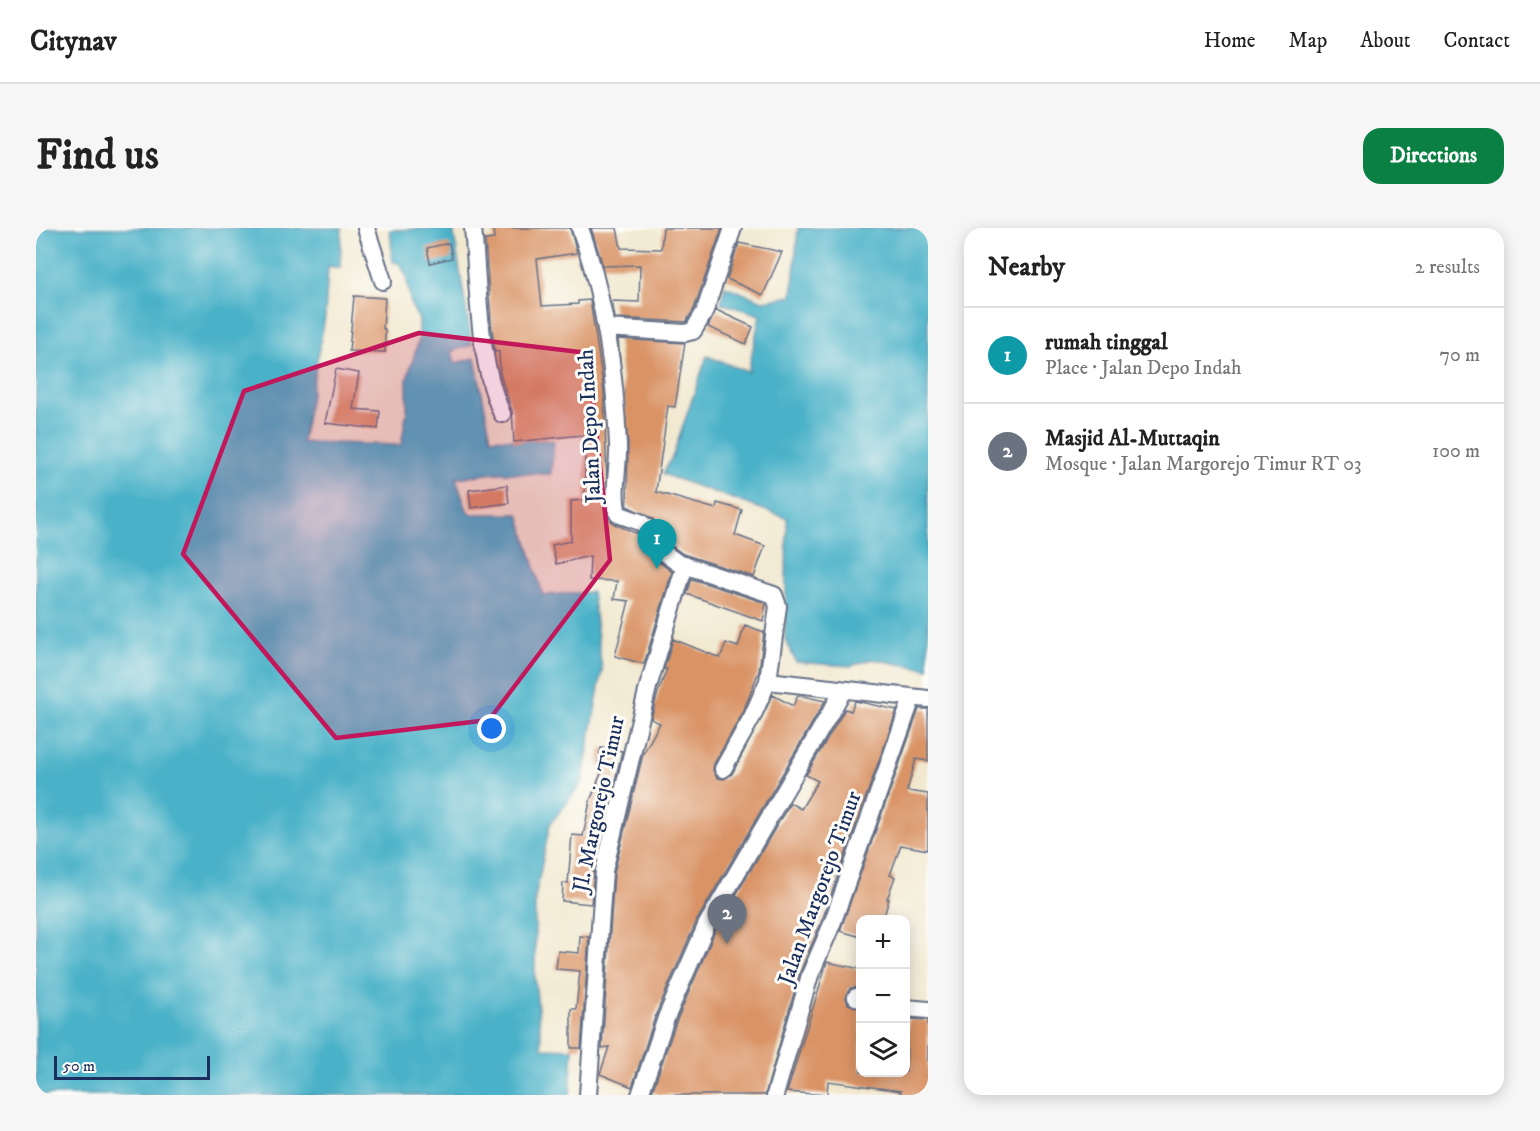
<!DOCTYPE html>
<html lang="en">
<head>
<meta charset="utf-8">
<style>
	body { margin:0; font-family:"IM FELL DW Pica",serif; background:#f6f6f6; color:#222 }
	.controls { position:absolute; right:18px; bottom:18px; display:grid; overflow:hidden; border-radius:12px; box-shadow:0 3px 15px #0003 }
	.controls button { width:54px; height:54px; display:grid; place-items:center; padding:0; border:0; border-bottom:2px solid #e0e0e0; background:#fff; color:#222; font:30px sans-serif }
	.scale { position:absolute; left:18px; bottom:15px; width:156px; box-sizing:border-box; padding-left:6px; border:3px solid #1b2f5e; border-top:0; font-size:16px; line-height:21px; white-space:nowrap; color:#1b2f5e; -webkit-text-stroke:4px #fdfcf7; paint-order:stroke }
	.you { position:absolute; left:456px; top:501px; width:21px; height:21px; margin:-15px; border:4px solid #fff; border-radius:50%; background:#1a73e8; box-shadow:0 0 0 9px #1a73e833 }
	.badge { display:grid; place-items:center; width:39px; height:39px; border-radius:50%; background:#0b8043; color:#fff; font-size:20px; font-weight:700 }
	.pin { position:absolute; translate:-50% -50px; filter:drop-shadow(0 2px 3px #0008) }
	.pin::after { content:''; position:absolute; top:32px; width:21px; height:18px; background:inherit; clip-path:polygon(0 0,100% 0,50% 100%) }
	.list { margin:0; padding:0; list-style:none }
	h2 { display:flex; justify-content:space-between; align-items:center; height:78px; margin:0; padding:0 24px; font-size:26px }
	h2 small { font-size:20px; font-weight:400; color:#767676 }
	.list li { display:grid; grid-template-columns:39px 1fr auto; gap:18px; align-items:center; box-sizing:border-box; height:96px; padding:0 24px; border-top:2px solid #e0e0e0 }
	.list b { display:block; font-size:22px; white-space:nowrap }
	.list p { margin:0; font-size:20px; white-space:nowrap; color:#767676 }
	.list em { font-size:20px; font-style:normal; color:#767676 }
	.icon { flex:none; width:33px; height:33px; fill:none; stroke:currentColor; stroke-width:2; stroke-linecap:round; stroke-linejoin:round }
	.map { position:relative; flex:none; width:892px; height:867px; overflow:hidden; border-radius:18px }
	header { display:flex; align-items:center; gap:36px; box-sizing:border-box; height:84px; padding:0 30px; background:#fff; border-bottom:2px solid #e0e0e0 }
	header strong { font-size:28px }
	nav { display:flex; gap:33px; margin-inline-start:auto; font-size:21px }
	.intro { display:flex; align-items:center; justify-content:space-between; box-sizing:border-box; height:144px; padding:0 36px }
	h1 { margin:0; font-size:42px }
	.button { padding:15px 27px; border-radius:18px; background:#0b8043; color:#fff; font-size:21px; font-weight:700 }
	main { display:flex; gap:36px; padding:0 36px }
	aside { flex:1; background:#fff; border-radius:18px; box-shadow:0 3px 15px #0003 }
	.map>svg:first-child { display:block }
</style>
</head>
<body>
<header>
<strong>Citynav</strong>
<nav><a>Home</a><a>Map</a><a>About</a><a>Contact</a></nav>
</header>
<div class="intro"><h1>Find us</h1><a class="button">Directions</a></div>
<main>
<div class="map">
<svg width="892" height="867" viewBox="0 0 892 867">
	<rect width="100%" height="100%" fill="#fdfcf7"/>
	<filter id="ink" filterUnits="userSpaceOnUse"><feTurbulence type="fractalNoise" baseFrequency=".0167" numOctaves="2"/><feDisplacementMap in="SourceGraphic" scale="12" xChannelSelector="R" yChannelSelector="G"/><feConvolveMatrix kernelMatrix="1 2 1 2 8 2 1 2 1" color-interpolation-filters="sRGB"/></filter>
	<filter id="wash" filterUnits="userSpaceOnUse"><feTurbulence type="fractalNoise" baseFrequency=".008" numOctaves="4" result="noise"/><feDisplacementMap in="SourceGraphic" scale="24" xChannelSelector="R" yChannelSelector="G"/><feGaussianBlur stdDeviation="1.35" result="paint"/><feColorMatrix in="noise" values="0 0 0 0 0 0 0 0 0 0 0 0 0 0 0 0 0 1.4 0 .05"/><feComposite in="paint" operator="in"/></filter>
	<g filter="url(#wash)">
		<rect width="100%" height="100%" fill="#f1e8cf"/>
		<!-- water -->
		<path fill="#49b1c8" stroke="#327093" stroke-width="1.5" d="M0,0H306L304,40L292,38L289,89L266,214L365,217L371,182V151L383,111V92L375,77L370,47L363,35L357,34L354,2L417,0L436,117L416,123L419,135L439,130L455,210L518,213L515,246L459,245L420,250L431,282L435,286H483L507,367L556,364L566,442L546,555L514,596L499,670V751L506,820L537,821L534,867H0Z
			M762,0H892V441L836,431L815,438L760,434L749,411L751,290L627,246L637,227L671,128L712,144L724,87L685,75L689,58L727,73L756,68Z"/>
		<g id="blocks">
			<!-- building -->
			<path fill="#d99365" d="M457,0H534L541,25L501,31L506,78L542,76V73L554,72L568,163L572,288L578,296L602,306L615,328L636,344L608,436L579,428L593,373L578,371L581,353L553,352L554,328L520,336L516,317L535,313V273L549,272V218H547L546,207L478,214L476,183L464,146L463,123L459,124L455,93L449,12L458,11Z
				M555,0H581L585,20L625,21L627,0H686L658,81L650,94L579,90L576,73L603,74L604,37L567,38Z
				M413,15L416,30L394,35L391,20Z
				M703,15L746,24L727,67L691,51Z
				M318,68L349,70L347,101H349V124L313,123Z
				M680,82L717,99L710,116L672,99Z
				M582,111L649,115L639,179L632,178L620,264L680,281L681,275L706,282L699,307L729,318L718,349L647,326L629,313L617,291L591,278L592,216Z
				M300,141L323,145L317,181L344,183L342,201L289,195Z
				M471,257L473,275L435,280L433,262Z
				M656,351L730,375L727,393L651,366Z
				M709,397L728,404L723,443L707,484L678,536L677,542L681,550L688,551L696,546L737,467L757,478L762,467L789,473L661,692L620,786L596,859L564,846L573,819L566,820L578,645L607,526L624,495L615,491L622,464L631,441H628L637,411L684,430L690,415L702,419Z
				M819,473L861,482L786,692L764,744L729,867H623L616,864L640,794L680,701L754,575L765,581L782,553L770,547L809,481L815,483Z
				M883,481H892V533L880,531L871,563L892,566V622L865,617L854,647L859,649L851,671H853L847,692H825V709L804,703Z
				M565,520L586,523L558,641L555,676L526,673L527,655H532L536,607L547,608L554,573L568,538L562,537Z
				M544,708L553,709L545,820H535V781H540L544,743L520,741L522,723L543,725Z
				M791,734L825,741V759L814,760L810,770L812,776L825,781V844H870L872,791L892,792V867H864L865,863L792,853L791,867L751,864Z"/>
		</g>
	</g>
	<g filter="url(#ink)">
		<use href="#blocks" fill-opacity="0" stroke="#667086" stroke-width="1.5"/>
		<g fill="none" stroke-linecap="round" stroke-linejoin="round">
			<!-- street casing -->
			<g stroke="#667086" stroke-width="20">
				<path id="street" d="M330,0L347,53
					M437,0C443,60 441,130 466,186
					M544,0C569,70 579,143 582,217C583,239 576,264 582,286L604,294L610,299L621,320L642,335L738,367L742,378L732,453L892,471
					M570,100L649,105L657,103L668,85L697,0
					M687,541L716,489L732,453
					M820,769L825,771
					M870,780L892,782
					M552,867L568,643L612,459L649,337
					M604,867L630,790L671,696L807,463
					M739,867L774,747L796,696L876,470"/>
			</g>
			<!-- street -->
			<use href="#street" stroke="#fff" stroke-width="16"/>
		</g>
	</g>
	<!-- marked area -->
	<path fill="#c2185b" fill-opacity="0.2" stroke="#c2185b" stroke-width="4.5" stroke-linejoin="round" d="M383,105L552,125L574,332L453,492L300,510L147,326L208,163Z"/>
	<g text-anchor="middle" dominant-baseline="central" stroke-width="6" stroke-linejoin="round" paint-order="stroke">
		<!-- street labels -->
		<g font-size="22" fill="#1b2f5e" stroke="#fdfcf7">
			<text transform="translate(554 198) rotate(-93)">Jalan Depo Indah</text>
			<text transform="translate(563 576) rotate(-78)">Jl. Margorejo Timur</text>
			<text transform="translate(784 660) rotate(-70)">Jalan Margorejo Timur</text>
		</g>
	</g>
</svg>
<div class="controls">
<button>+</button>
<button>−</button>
<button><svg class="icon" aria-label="layers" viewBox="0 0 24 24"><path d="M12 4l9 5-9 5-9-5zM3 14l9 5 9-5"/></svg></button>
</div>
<div class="scale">50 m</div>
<div class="you"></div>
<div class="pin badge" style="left:621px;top:341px;background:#0f9aa8">1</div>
<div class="pin badge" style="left:691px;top:716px;background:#6b7280">2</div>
</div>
<aside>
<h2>Nearby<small>2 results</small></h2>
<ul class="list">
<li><span class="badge" style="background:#0f9aa8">1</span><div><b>rumah tinggal</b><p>Place · Jalan Depo Indah</p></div><em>70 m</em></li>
<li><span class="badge" style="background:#6b7280">2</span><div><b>Masjid Al-Muttaqin</b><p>Mosque · Jalan Margorejo Timur RT 03</p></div><em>100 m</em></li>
</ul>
</aside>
</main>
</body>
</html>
